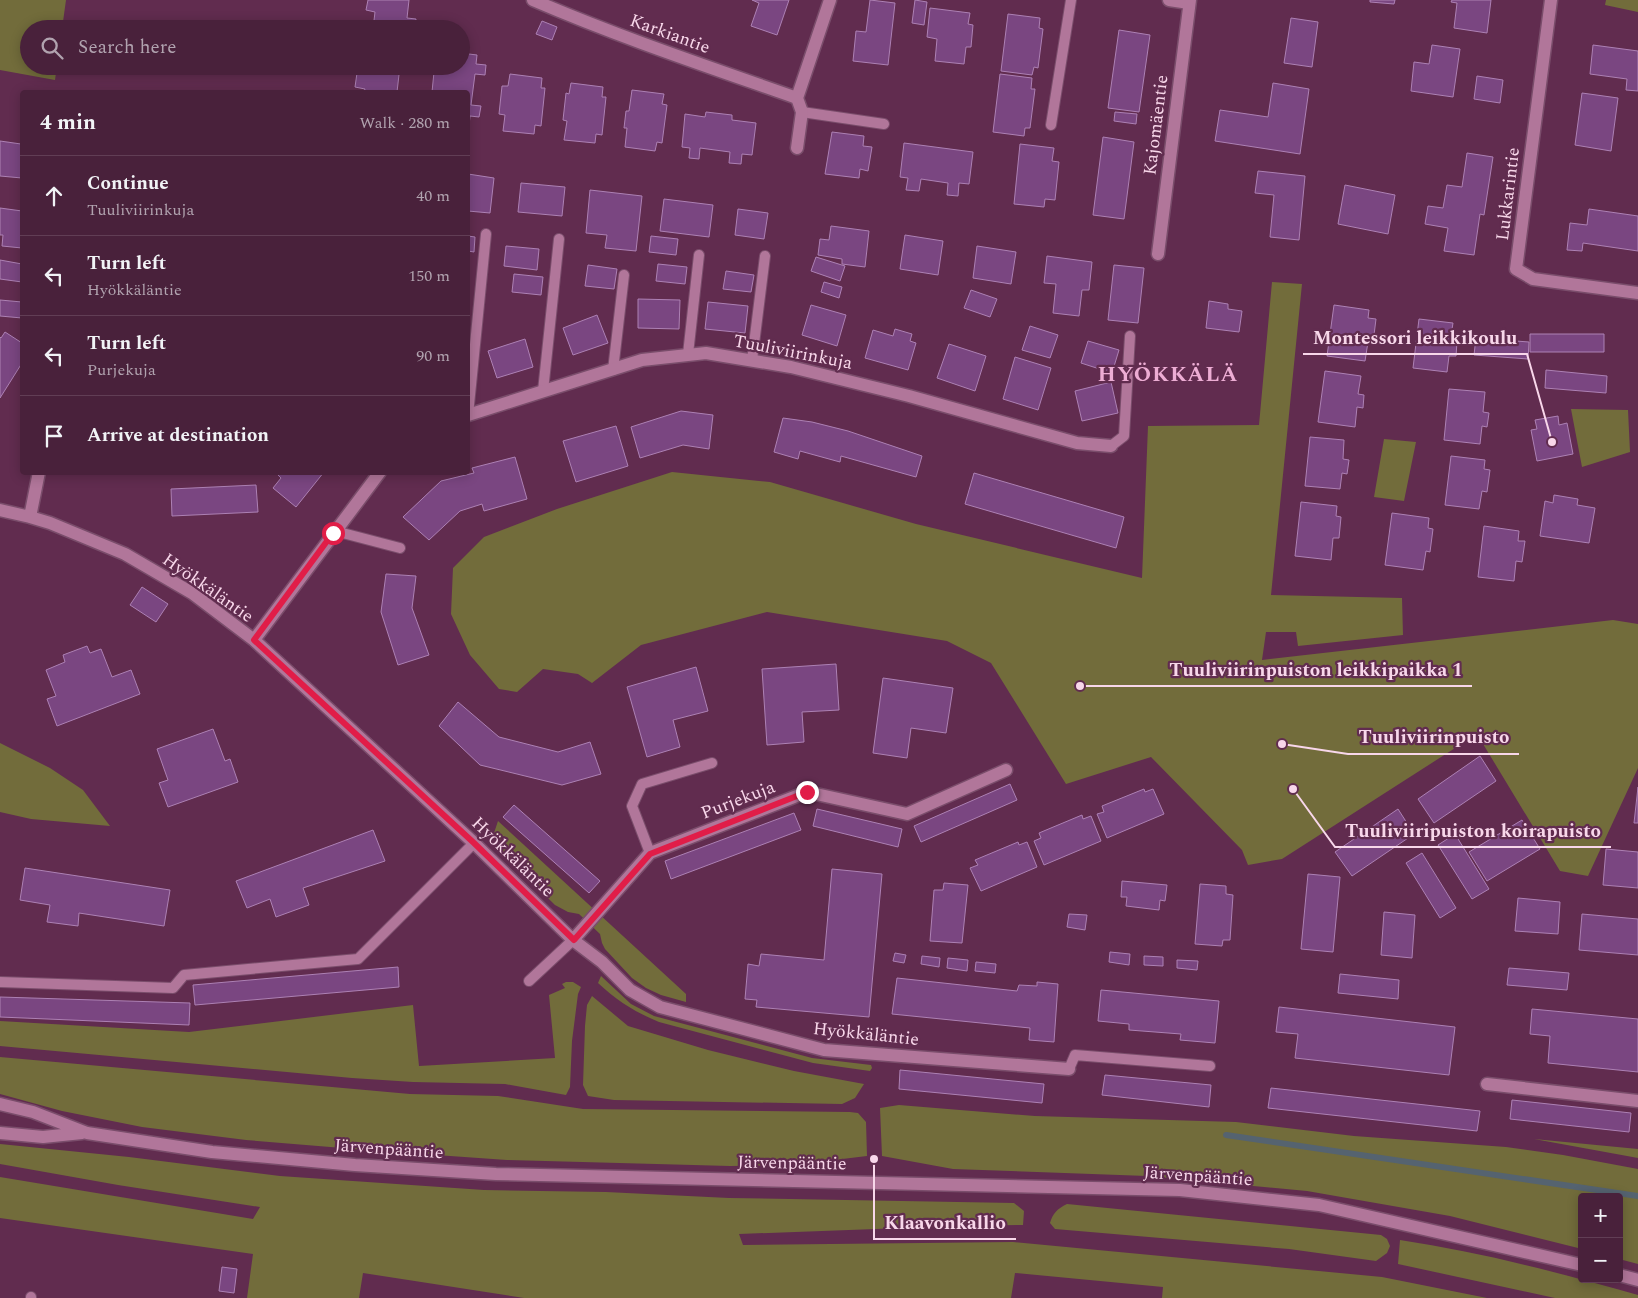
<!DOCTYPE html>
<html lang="en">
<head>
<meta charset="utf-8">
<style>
	body { margin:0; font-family:Spectral,serif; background:#502942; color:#f1f3f6 }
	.controls { position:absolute; right:15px; bottom:15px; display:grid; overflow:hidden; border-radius:5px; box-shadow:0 2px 12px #0003 }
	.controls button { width:45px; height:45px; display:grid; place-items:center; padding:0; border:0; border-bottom:1px solid #613e55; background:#49213b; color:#f1f3f6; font:25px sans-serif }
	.stop { position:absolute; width:15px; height:15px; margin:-11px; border:4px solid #e11d48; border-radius:50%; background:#fff }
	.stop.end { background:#e11d48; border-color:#fff; box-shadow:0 1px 5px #0008 }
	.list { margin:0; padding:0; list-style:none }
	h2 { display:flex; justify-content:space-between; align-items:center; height:65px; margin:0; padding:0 20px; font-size:21px }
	h2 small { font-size:16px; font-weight:400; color:#b1a3af }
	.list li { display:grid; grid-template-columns:32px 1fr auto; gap:15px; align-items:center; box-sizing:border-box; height:80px; padding:0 20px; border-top:1px solid #613e55 }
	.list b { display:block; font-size:19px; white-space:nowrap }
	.list p { margin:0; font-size:16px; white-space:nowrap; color:#b1a3af }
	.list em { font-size:16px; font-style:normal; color:#b1a3af }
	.icon { flex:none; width:28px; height:28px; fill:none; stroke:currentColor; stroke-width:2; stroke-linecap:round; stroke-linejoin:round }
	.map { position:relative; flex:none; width:1638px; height:1298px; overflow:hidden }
	.search { position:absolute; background:#49213b; box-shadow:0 2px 12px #0003; left:20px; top:20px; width:450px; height:55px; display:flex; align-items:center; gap:12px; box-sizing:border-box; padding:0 18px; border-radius:28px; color:#b1a3af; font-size:19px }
	.panel { position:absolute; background:#49213b; box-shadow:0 2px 12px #0003; left:20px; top:90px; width:450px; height:385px; border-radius:5px }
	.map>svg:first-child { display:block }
</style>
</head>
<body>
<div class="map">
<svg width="1638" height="1298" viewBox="0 0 1638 1298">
	<rect width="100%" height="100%" fill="#612c4f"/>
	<!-- green -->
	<path fill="#726c3b" d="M0,0H66L62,29H29V66H57L55,80L0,70Z
		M1606,0H1638V12L1605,5Z
		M1272,282L1302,284L1271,595L1402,598L1403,635L1298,646L1296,632H1266L1262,660L1613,620L1638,624V768L1588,876L1560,871L1477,734L1282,859L1248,865L1242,850L1151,757L1066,784L991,663L947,641L767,612L641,645L592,683L578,674L543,669L517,692L499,689L470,655L451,614L453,568L484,537L557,509L672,472L770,482L916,524L1142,578L1148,426L1259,425Z
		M1571,409L1628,410L1630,452L1582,467Z
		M1384,439L1416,442L1404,501L1374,497Z
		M0,743L50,768L83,790L110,826L31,819L0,812Z
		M498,821L686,994V1002L661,995L646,988L632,978L605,949L602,943L600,934L579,914L568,912L555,905L491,842Z
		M601,976L631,1004L654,1016L812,1058L871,1065L872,1068L870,1071L813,1063L659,1022C635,1012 617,1001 598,983Z
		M566,982H573L581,987L578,994L572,1041L570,1087L566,1095L505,1084L413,1082L352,1078L0,1046V1021L189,1032L413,1005L419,1066L555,1058L549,995L565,988L562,984Z
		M592,996L628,1026L708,1050L794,1071L864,1084L855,1098L842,1104L614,1100L588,1096L583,1085L585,1026L587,1005Z
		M0,1057L410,1094L498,1096L583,1109L850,1112L858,1113L866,1122L867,1156L793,1165L730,1166L507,1160L379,1151L246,1140L142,1127L62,1111L0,1094Z
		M899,1105L1035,1116L1236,1122L1354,1136L1506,1147L1563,1155L1638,1169V1264L1619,1259V1197H1582V1249L1450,1216L1307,1191L1147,1176L953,1169L882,1156L880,1108Z
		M1534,1139L1638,1149V1158Z
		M0,1144L129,1157L280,1176L484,1190L606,1192L729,1198L1014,1203L1024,1211L1023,1225L956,1226L739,1234L743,1245L1013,1242L1382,1277L1487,1298H1162L1163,1287L1015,1273L1011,1298H524L363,1273L359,1298H247L253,1254L0,1218V1177L253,1219L260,1207L118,1185L0,1164Z
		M1067,1204L1381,1235L1387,1239L1390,1246L1387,1253L1376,1261L1289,1249L1055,1229L1050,1223C1053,1213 1057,1209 1067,1204Z
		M1400,1240C1481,1252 1560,1273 1638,1295V1298H1555L1398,1264Z"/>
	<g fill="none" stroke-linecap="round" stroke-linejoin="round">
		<!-- stream -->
		<path stroke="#556370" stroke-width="6" d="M1226,1135L1638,1196"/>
	</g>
	<!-- building -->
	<path fill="#7a4681" stroke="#ad81b4" d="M368,0H409L407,18L416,19L415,29H373L375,12L366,10Z
		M752,0H789L777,35L751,26L759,3Z
		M870,0L895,3L888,65L853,61L856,31L866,32Z
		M915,0L927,2L924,25L912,23Z
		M1370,0H1395L1394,4L1370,2Z
		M1452,0H1491L1487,33L1454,28L1457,3L1451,2Z
		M930,8L970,13L968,24L973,25L971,47H966L964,64L935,61L937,39L927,37Z
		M1008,14L1040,18L1039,28L1043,29L1038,68L1034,67L1032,75L1001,71Z
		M1291,18L1318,22L1312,67L1284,63Z
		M542,21L557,27L552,40L536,34Z
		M1119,30L1150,35L1139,112L1108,108Z
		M1432,45L1460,49L1453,97L1411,91L1414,62L1429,64Z
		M1593,45L1638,51V91L1626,90L1627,79L1590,74Z
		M461,53L477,55L476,64L486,65L485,75L475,74L471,105L481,106L479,117L470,116L469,126L468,92H432L434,72L443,74L444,66H461Z
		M358,66H400L397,92H364L365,89L355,87Z
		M510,74L542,78L541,88H545L541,126L535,125L534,134L503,131L505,115L499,114L502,86H508Z
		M1000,74L1032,78L1031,89H1035L1030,128H1025L1024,136L993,132Z
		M1477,76L1503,80L1500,103L1474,99Z
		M571,83L603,87L602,97H606L602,135L596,134L595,143L564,140L567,121L563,120L566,93L569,94Z
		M1273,83L1309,89L1300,154L1215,141L1220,110L1268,117Z
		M632,90L664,94L662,104L667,105L662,143L657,142L655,151L625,147L627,128H624L626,111H629Z
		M1582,93L1618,98L1611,151L1575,145Z
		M706,112L732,115V120L756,123L752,155L742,154L741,164L729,163L730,152L700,148L699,159L689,158L690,148L682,147L685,114L705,117Z
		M1115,112L1137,114L1136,124L1114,121Z
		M832,132L864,136L863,146L872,147L868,171L860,169L859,178L825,174Z
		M1103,137L1134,142L1124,219L1093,215Z
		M22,138V178L0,176V141L21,144Z
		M904,143L973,152L969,184L959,183L958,196L947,195L948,183L921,179L919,191L906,190L908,178L900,177Z
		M1020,144L1054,148L1052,161L1059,162L1055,200L1045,199L1044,207L1014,204Z
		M1467,153L1493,157L1484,215L1480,214L1474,255L1444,251L1448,228L1425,224L1428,206L1443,208L1447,185L1462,187Z
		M1258,171L1305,176L1299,240L1270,237L1274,195L1255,193Z
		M468,174L494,178L490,213L468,211Z
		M521,183L565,187L562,216L518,212Z
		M1345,185L1395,195L1388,234L1338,224Z
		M590,190L642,196L636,251L605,248L607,235L586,233Z
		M664,199L713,205L709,237L660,231Z
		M0,208L22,211V248L2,246L3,235H0Z
		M738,209L768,213L764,239L735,235Z
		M1589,209L1638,216V251L1583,243L1582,251L1567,250L1570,223L1587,225Z
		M831,226L869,231L865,267L842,264V259L818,255L820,239L829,240Z
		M905,235L943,241L938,275L900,269Z
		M468,236L475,237L474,252L468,251Z
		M651,236L678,239L676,255L649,252Z
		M506,246L539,249L537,270L504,266Z
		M977,246L1016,252L1011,284L973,278Z
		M1047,256L1092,262L1089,290H1082L1079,316L1053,313L1056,284L1044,283Z
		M816,257L845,266L840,281L811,271Z
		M0,260L22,264V282L0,279Z
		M658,264L687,267L685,284L656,281Z
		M588,265L617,269L614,289L585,286Z
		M1114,265L1144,268L1138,323L1108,320Z
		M726,271L754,275L751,292L723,289Z
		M514,274L543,277L541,295L512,292Z
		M824,282L842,287L839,298L821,292Z
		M971,290L997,299L990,317L964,308Z
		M638,299L680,300L679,329L638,328Z
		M0,300L22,302V318L0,316Z
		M1209,301L1228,304V309L1242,311L1239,332L1206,328Z
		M708,302L748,306L745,333L705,329Z
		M811,305L846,315L837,346L802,335Z
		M1334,305L1369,310L1368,318L1376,319L1373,343L1368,342L1365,361L1327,356Z
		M597,315L608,343L573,355L563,328Z
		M1419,319L1453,323L1450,342H1457L1456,356H1449L1447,372L1413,368Z
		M1030,326L1058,335L1050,358L1022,350Z
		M895,329L912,334L910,341L916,343L908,370L865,358L873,330L893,336Z
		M5,332L22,343V363L0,398V337L1,338Z
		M1530,334H1604V352H1530Z
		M1476,338L1529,342L1528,359L1474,355Z
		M525,339L533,367L497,378L488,351Z
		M1088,341L1119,350L1112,373L1081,363Z
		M949,344L986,356L975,391L937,378Z
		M1015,357L1051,368L1038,410L1003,399Z
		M1546,370L1607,376L1606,393L1545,388Z
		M1325,371L1361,376L1358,394L1364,395L1363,408L1357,407L1355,427L1318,422Z
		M1111,382L1118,413L1082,421L1075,391Z
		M1449,389L1485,392L1483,412L1489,413L1487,427L1482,426L1480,444L1444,440Z
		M681,411L713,415L709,449L683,445L640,458L631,427Z
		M1558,416L1559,425L1567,423L1573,454L1537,461L1531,430L1537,429L1535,420Z
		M783,418L812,422L848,431L922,456L916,477L841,456L840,462L800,451L798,459L774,452Z
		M616,426L628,466L576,482L563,441Z
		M1310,437L1344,440L1343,459L1349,460L1347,474L1342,473L1340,489L1305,486Z
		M1451,456L1485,460L1484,469L1490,470L1487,492L1482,491L1479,509L1445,505Z
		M515,457L527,499L484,511L482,504L460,511L429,540L403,517L441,481L474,473L472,468Z
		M275,472H324L296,507L273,488L281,478Z
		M974,473L1124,517L1116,548L965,504Z
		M256,485L258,512L172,516L171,489Z
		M1554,495L1578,499L1577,505L1595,508L1589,543L1540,536L1545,501L1553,503Z
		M1301,502L1337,506L1336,516L1341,517L1339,538H1333L1331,560L1295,556Z
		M1392,513L1429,518L1428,528L1433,529L1430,552L1426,551L1423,570L1385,565Z
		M1484,526L1519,531L1518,541H1525L1522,562L1516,561L1514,581L1478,577Z
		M386,574L416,576L412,608L429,655L398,665L381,612Z
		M142,587L168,604L156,622L130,605Z
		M87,646L90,653L101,649L112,677L131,670L140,694L57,726L47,699L56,696L46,670L65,662L63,655Z
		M836,664L839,710L802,712L804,742L767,745L762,669Z
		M696,667L708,711L673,720L680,747L647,757L627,687Z
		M883,678L953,688L946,733L911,728L907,758L873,753Z
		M458,702L499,737L558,752L590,742L601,774L562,785L480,765L439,726Z
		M213,729L225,761L230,759L238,782L168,807L159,783L168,780L157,749Z
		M1480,756L1496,781L1434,823L1418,799Z
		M1010,784L1017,800L921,842L914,826Z
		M1638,787V823H1634Z
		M1144,789L1145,792L1153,789L1164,814L1107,838L1097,814L1104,812L1102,806Z
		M514,805L600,881L589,893L503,817Z
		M817,809L902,829L898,847L813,826Z
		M1398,809L1414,834L1352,876L1335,852Z
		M794,813L801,830L671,879L665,861Z
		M1082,815L1083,819L1091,816L1101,841L1044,865L1034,841L1041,838L1039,833Z
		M1522,820L1540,849L1487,881L1469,852Z
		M373,830L385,861L303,888L309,905L276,917L270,899L247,908L236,881Z
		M1455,834L1489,889L1472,899L1438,845Z
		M1018,842L1019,845L1027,842L1037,867L981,891L970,868L978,865L975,860Z
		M1606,849L1638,852V888L1603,885Z
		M1422,853L1456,908L1440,918L1406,863Z
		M25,868L170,890L164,926L79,913L78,926L47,922L50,905L20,900Z
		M832,869L882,874L869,1017L756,1007L757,1000L745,999L748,964L759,966L761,954L824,960Z
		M1308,874L1340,877L1333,952L1301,949Z
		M1122,881L1167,885L1165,901L1160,900L1159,910L1126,906L1127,897H1121Z
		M944,883L968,885L962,943L930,941L934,890H943Z
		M1200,884L1226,886V894L1233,895L1230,940H1223L1222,946L1195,944Z
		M1518,898L1560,902L1558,934L1515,931Z
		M1384,912L1415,915L1412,958L1381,955Z
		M1069,914L1087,915L1085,930L1067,927Z
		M1582,914L1638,919V955L1579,950Z
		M1110,952L1130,954L1129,965L1109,962Z
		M895,953L906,955L904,963L893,961Z
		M922,956L940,958L939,967L921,964Z
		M1144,956L1163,957V966L1144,965Z
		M948,958L968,960L967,971L947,968Z
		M1177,960L1198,961L1197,970L1177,968Z
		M976,962L996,964L995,973L975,971Z
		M398,967L399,987L195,1005L193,985Z
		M1509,968L1569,973L1567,990L1507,985Z
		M1340,974L1399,980L1398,999L1338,993Z
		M897,978L1017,991L1019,985L1037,986V982L1058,984L1054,1042L1029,1040L1030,1028L892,1014Z
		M1101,990L1219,1001L1215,1043L1180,1040L1181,1034L1129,1030V1024L1098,1021Z
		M0,997L190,1003L189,1025L0,1017Z
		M1279,1007L1455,1027L1449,1075L1295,1058L1298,1034L1276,1032Z
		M1532,1009L1638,1019V1072L1548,1063L1550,1036L1530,1034Z
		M900,1070L1044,1084L1042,1103L899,1089Z
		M1105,1075L1211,1085L1209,1107L1102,1095Z
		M1271,1088L1480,1111L1477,1131L1268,1108Z
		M1512,1100L1631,1113L1629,1132L1510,1119Z
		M222,1267L237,1269L234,1293L219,1291Z"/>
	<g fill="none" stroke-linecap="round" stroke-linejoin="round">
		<!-- lane casing -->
		<g stroke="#7a4d6b" stroke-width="12">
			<path id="lane" d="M802,112L884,124
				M1051,125L1071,0
				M688,354L699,255
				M752,360L765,256
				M613,370L624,275
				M543,391L559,239
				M468,415L486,234
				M1111,446L1124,436L1130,336
				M335,531L400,548
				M650,853L632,806L642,784L712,763
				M529,981L573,940
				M0,982L173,988L184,975L358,959L474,843
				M1069,1069L1075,1055L1210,1066
				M31,1298V1297"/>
		</g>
		<!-- street casing -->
		<g stroke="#7a4d6b" stroke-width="15">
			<path id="street" d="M533,0C619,37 709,67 797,98
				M1169,0L1189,3
				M1551,0L1516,269L1533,279L1638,293
				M797,148L802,112L797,98L830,0
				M1158,254L1190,0
				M468,415L642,360L706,353L791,367L909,396L1077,443L1111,446
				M0,510L30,517L50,523L125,554L192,593L254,640L474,843L573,940L602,962L630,990L660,1007L824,1050L1069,1069
				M30,517L39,472
				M254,640L380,472
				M573,940L650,853L807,792L907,814L1006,770
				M1487,1084L1638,1101"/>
		</g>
		<!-- secondary casing -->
		<g stroke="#7a4d6b" stroke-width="15">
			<path id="secondary" d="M0,1104L33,1112L87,1133L212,1152L355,1165L496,1174L1180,1190L1319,1205L1582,1265
				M0,1133L43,1137L82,1133
				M1619,1275L1638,1280"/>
		</g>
		<!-- lane -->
		<use href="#lane" stroke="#b1769a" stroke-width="10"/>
		<!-- street -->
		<use href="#street" stroke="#b1769a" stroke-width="12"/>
		<!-- secondary -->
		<use href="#secondary" stroke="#b1769a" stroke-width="12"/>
	</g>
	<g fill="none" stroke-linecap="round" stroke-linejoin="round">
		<!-- route -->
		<path stroke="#e11d48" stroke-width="6" d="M333,533L254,640L474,843L574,940L650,854L807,792"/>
	</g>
	<g text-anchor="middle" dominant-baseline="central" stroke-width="4.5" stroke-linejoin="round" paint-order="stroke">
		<!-- street labels -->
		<g font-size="18" fill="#f8d7ea" stroke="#612c4f">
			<text transform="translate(670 34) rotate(20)">Karkiantie</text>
			<text transform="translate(1156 125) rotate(-83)">Kajomäentie</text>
			<text transform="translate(1508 194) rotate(-83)">Lukkarintie</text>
			<text transform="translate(793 352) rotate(11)">Tuuliviirinkuja</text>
			<text transform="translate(208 588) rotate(35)">Hyökkäläntie</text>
			<text transform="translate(738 800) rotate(-21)">Purjekuja</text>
			<text transform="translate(513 857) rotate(44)">Hyökkäläntie</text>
			<text transform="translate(866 1034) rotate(6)">Hyökkäläntie</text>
			<text transform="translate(389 1149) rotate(4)">Järvenpääntie</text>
			<text transform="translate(792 1163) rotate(1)">Järvenpääntie</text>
			<text transform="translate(1198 1176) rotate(4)">Järvenpääntie</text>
		</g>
		<!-- district labels -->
		<g font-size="22" font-weight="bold" letter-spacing="1" fill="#edadd4" stroke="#612c4f">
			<text x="1168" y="374">HYÖKKÄLÄ</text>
		</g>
	</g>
	<!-- callouts -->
	<path fill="none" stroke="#f8d7ea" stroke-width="2" d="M1552 442L1527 354H1303M1080 686L1159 686H1472M1282 744L1348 754H1519M1293 789L1335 847H1611M874 1159L874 1239H1016"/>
	<g fill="#f8d7ea" stroke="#612c4f" stroke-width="2">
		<circle cx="1552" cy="442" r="5"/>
		<circle cx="1080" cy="686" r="5"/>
		<circle cx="1282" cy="744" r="5"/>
		<circle cx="1293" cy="789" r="5"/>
		<circle cx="874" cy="1159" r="5"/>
	</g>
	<g font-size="19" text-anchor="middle" font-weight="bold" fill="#f8d7ea" stroke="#612c4f" stroke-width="4.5" stroke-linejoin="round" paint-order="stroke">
		<text x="1415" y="344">Montessori leikkikoulu</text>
		<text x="1316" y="676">Tuuliviirinpuiston leikkipaikka 1</text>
		<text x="1434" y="743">Tuuliviirinpuisto</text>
		<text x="1473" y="837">Tuuliviiripuiston koirapuisto</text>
		<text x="945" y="1229">Klaavonkallio</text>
	</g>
</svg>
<div class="controls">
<button>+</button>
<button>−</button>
</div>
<div class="stop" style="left:333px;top:533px"></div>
<div class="stop end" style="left:807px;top:792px"></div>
<div class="search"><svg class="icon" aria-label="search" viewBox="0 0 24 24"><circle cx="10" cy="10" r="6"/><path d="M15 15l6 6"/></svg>Search here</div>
<section class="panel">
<h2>4 min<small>Walk · 280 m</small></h2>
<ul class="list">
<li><svg class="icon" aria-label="ahead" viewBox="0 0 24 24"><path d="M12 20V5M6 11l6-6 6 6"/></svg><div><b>Continue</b><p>Tuuliviirinkuja</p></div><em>40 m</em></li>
<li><svg class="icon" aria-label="left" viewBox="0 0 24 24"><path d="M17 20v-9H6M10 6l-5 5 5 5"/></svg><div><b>Turn left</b><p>Hyökkäläntie</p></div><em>150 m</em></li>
<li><svg class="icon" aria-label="left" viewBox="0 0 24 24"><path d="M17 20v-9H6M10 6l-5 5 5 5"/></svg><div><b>Turn left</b><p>Purjekuja</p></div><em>90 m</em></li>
<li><svg class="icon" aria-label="arrive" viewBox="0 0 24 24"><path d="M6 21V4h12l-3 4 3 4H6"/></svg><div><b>Arrive at destination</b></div></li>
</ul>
</section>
</div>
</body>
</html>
